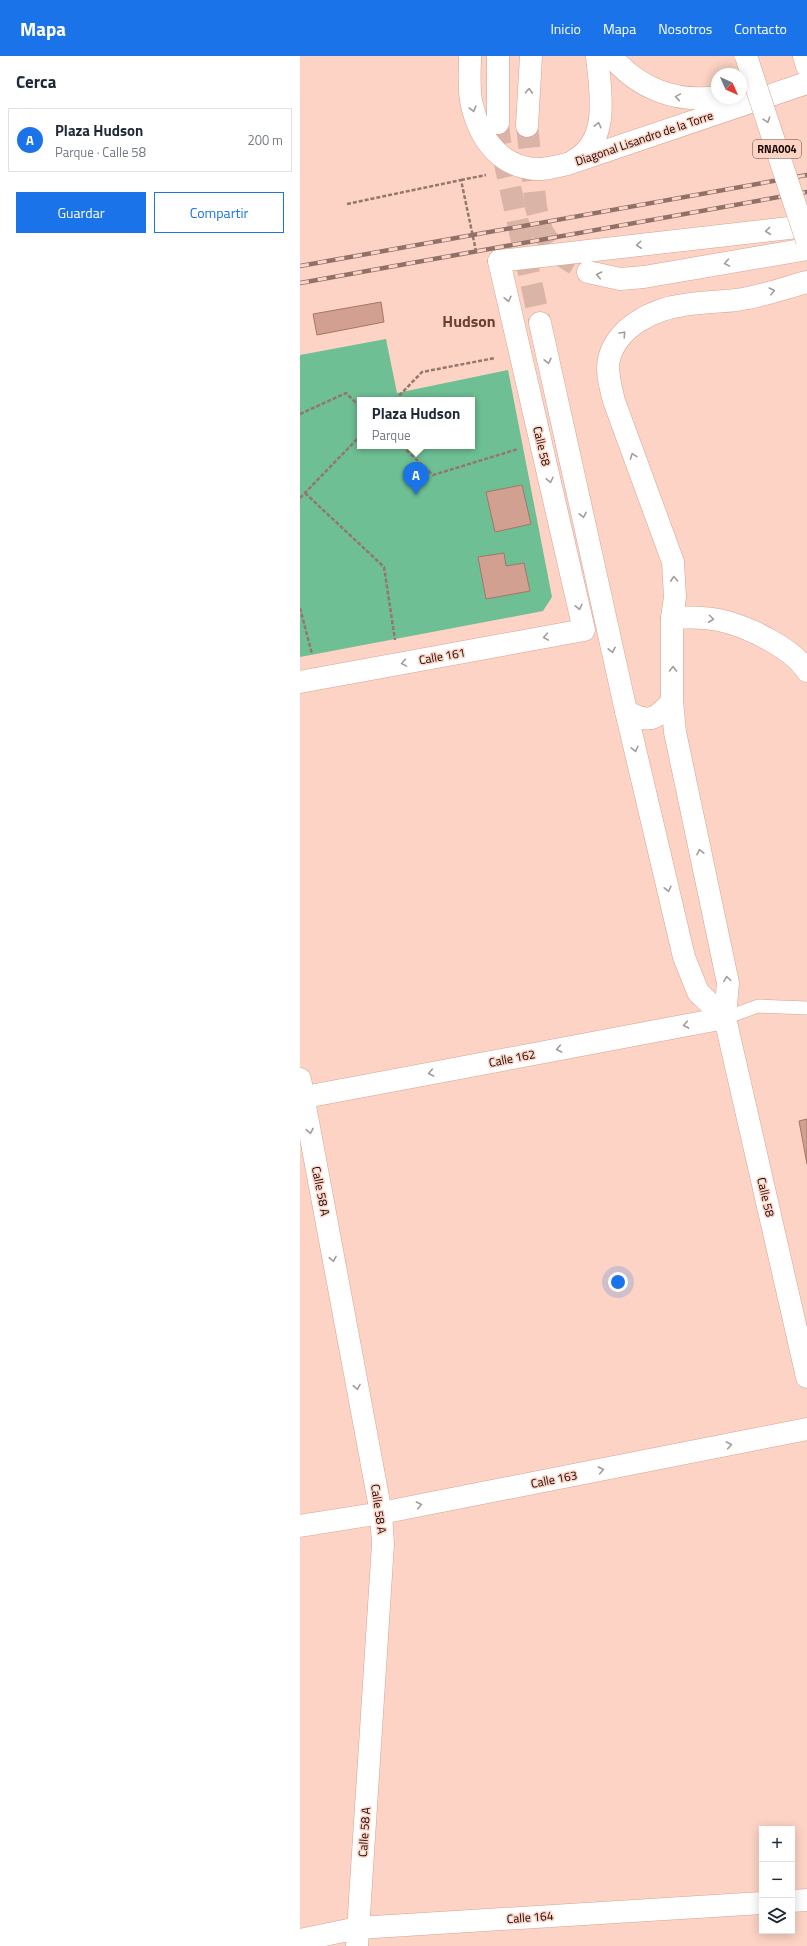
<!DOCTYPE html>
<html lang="es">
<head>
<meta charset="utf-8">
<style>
	body { margin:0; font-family:"Titillium Web",sans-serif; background:#f2f2f3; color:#1f2937 }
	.controls { position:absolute; right:12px; bottom:12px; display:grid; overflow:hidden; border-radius:0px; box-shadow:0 2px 10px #0003 }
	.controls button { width:36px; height:36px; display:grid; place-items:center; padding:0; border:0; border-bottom:1px solid #e0e1e3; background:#fff; color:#1f2937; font:20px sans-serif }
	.compass { position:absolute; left:411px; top:12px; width:36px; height:36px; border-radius:50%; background:#fff; box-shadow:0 2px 10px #0003; rotate:135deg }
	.you { position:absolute; left:318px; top:1226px; width:14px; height:14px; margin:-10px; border:3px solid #fff; border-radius:50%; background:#1a73e8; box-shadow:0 0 0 6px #1a73e833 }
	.badge { display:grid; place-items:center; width:26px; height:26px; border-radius:50%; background:#1a73e8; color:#fff; font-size:13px; font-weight:700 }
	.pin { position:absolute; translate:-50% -33px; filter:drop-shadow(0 1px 2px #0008) }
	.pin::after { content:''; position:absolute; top:21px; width:14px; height:12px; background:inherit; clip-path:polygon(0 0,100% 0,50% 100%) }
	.popup { position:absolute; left:57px; top:341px; width:118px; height:52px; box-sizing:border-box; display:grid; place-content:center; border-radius:0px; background:#fff; filter:drop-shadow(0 1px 3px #0005); font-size:13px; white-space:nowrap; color:#747a83 }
	.popup b { font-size:15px; color:#1f2937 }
	.popup::after { content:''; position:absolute; left:50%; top:100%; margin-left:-8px; border:8px solid transparent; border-top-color:#fff }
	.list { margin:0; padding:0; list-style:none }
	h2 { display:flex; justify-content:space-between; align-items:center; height:52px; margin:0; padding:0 16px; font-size:17px }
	h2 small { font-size:13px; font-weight:400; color:#747a83 }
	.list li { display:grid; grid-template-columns:26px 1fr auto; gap:12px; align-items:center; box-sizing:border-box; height:64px; margin:0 8px 8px; padding:0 8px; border:1px solid #e0e1e3; border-radius:0px }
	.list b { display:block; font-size:15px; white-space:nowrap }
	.list p { margin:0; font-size:13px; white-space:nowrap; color:#747a83 }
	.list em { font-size:13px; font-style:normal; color:#747a83 }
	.actions { display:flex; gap:8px; padding:12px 16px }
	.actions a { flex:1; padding:9px 0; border:1px solid #1a73e8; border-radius:0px; text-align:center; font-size:14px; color:#1a73e8 }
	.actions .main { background:#1a73e8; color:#fff }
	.icon { flex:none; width:22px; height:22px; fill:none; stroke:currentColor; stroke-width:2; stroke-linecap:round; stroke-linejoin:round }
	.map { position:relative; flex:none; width:507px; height:1890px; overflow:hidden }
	header { display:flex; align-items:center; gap:24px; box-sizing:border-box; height:56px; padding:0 20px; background:#1a73e8; color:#fff }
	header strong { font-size:19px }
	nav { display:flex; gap:22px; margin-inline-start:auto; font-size:14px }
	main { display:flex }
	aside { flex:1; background:#fff }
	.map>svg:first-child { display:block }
</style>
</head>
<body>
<header>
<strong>Mapa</strong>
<nav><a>Inicio</a><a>Mapa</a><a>Nosotros</a><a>Contacto</a></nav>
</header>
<main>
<aside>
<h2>Cerca<small></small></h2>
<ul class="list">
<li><span class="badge">A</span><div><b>Plaza Hudson</b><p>Parque · Calle 58</p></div><em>200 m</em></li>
</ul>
<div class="actions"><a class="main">Guardar</a><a>Compartir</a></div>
</aside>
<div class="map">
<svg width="507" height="1890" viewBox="0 0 507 1890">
	<rect width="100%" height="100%" fill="#fdd3c5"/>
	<!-- green -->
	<path fill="#6ebf93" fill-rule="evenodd" d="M86,283L97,337L208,314L252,541L243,555L0,601V299ZM60,344H172V390H60Z"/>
	<!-- building -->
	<path fill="#d2a090" stroke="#a57667" d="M81,246L84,266L17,279L13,258Z
		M222,429L231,468L195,476L186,436Z
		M204,497L206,510L224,507L230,535L186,543L178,501Z
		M507,1063V1108L499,1065Z"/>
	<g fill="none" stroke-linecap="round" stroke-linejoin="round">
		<!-- secondary-tunnel -->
		<path stroke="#dbb4a8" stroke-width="22" stroke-dasharray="22 11" stroke-linecap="butt" d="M198,67L200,85L240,267"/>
		<!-- primary-tunnel -->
		<path stroke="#dbb4a8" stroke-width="22" stroke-dasharray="22 11" stroke-linecap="butt" d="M227,70L236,151L242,175L257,197L288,216"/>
		<!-- lane casing -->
		<g stroke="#d5a393" stroke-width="14">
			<path id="lane" d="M425,962L458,950L507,952"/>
		</g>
		<!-- street casing -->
		<g stroke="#d5a393" stroke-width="23">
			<path id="street" d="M0,626L284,574L199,205
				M0,1023L81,1457L83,1488L57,1890
				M0,1042L425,962L507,1321
				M0,1470L81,1457L507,1373
				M492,1845L507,1844
				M0,1884L58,1872L462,1847"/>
		</g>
		<!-- secondary casing -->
		<g stroke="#d5a393" stroke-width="23">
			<path id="secondary" d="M170,0C170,16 168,34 172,49C180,85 203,114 242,113C250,112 259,110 267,108L507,27
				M311,0C338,32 375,47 417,41
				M198,67V0
				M275,104C311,83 300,34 297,0
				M240,267L326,655L384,901L398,936L425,962"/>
		</g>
		<!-- primary casing -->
		<g stroke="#d5a393" stroke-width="23">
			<path id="primary" d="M227,70L231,0
				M199,205L507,170
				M288,216L320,223L344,221L507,193
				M326,655C348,668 356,664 372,645
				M425,962L428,927L375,676L372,645V562L375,541L373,506L314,345C311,332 306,317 309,303C317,271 353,253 384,249C401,246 419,246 436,244C460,241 484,232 507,226"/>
		</g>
		<!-- highway casing -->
		<g stroke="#d5a393" stroke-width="23">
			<path id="highway" d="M504,0L507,10
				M372,562C390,561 410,561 427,566C452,573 493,593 507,615"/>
		</g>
		<!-- path -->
		<path stroke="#94766d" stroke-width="2.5" stroke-dasharray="4 2" stroke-linecap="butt" d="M161,124L186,119
			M47,148L161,124L176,195
			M95,344L122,316L195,302
			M0,358L46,337L60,351
			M102,390L133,419L218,393
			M5,437L84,511L95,584
			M0,442L60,380
			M0,552L12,598"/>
		<!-- lane -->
		<use href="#lane" stroke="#fff" stroke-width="13"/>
		<!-- street -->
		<use href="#street" stroke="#fff" stroke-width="22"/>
		<!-- secondary -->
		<use href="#secondary" stroke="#fff" stroke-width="22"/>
		<!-- primary -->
		<use href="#primary" stroke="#fff" stroke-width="22"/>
		<!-- highway -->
		<use href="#highway" stroke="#fff" stroke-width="22"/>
		<!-- rail casing -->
		<g stroke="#8f7168" stroke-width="4.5">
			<path id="rail" d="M0,210L507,119
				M0,227L507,136"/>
		</g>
		<!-- rail -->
		<use href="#rail" stroke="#fdd3c5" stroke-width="3" stroke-dasharray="9" stroke-linecap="butt"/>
		<!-- highway-bridge casing -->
		<g stroke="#d5a393" stroke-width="23" stroke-linecap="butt">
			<path id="highway-bridge" d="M446,0L507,185"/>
		</g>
		<!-- highway-bridge -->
		<use href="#highway-bridge" stroke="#fff" stroke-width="22"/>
	</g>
	<!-- one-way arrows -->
	<defs><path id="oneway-chevron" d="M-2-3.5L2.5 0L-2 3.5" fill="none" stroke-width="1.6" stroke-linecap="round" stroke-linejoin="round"/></defs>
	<g stroke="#a39c9b">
		<use href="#oneway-chevron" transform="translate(229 35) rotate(-87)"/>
		<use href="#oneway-chevron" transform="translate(378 41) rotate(-171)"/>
		<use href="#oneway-chevron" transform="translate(173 53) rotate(75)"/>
		<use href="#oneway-chevron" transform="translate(467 64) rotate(72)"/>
		<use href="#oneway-chevron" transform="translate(298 69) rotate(-76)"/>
		<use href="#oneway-chevron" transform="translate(468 175) rotate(174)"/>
		<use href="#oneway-chevron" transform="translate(339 189) rotate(174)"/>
		<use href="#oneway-chevron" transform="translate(427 207) rotate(170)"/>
		<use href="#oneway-chevron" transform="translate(299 219) rotate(-168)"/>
		<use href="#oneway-chevron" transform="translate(472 235) rotate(-14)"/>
		<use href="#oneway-chevron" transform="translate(208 243) rotate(77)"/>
		<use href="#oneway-chevron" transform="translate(323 278) rotate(-47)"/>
		<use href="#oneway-chevron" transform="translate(248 305) rotate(78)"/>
		<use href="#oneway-chevron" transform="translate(333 400) rotate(-110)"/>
		<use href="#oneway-chevron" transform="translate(250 424) rotate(77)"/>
		<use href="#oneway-chevron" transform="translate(283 459) rotate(78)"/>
		<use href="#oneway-chevron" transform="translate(374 523) rotate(-93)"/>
		<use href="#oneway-chevron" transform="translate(279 551) rotate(77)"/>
		<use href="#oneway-chevron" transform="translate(411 563) rotate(7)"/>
		<use href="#oneway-chevron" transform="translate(246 581) rotate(170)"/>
		<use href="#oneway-chevron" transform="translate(312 594) rotate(78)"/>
		<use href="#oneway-chevron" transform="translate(104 607) rotate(170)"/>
		<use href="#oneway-chevron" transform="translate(373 613) rotate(-89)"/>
		<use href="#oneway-chevron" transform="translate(335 693) rotate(76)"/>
		<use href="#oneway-chevron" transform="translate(400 796) rotate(-102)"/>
		<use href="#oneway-chevron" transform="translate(368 833) rotate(77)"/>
		<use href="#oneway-chevron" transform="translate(427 923) rotate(-98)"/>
		<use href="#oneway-chevron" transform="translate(386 969) rotate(169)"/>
		<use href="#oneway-chevron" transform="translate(259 993) rotate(169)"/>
		<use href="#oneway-chevron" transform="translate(131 1017) rotate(169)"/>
		<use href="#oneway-chevron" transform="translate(10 1075) rotate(79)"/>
		<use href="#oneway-chevron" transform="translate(33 1203) rotate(79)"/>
		<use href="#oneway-chevron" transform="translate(57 1331) rotate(79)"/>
		<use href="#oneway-chevron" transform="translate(429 1389) rotate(-11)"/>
		<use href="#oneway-chevron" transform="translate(301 1414) rotate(-11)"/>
		<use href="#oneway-chevron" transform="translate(119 1449) rotate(-11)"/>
	</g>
	<g text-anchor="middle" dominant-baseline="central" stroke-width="3" stroke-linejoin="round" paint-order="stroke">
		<!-- shield labels -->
		<rect fill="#fdd3c5" stroke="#5d443e" stroke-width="1" x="453" y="84" width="48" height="18" rx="3"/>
		<g font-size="11" font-weight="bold" fill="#180704">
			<text x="477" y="93">RNA004</text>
		</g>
		<!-- street labels -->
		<g font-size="12" fill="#180704" stroke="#fdd3c5">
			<text transform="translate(344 82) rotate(-19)">Diagonal Lisandro de la Torre</text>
			<text transform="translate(242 390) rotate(77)">Calle 58</text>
			<text transform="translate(142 600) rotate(-10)">Calle 161</text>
			<text transform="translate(212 1002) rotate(-11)">Calle 162</text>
			<text transform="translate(21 1135) rotate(79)">Calle 58 A</text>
			<text transform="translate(466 1141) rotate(77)">Calle 58</text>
			<text transform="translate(254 1423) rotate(-11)">Calle 163</text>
			<text transform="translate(79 1453) rotate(82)">Calle 58 A</text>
			<text transform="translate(64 1776) rotate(-86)">Calle 58 A</text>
			<text transform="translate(230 1861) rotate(-4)">Calle 164</text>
		</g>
		<!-- district labels -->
		<g font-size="16" font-weight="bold" fill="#6b4033" stroke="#fdd3c5">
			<text x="169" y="265">Hudson</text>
		</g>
	</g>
</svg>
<div class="controls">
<button>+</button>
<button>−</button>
<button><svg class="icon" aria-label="layers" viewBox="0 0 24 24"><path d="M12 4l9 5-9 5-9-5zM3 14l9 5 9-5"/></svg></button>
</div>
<svg class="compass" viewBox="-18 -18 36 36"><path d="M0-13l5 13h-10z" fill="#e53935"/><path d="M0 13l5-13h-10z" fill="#747a83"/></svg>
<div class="you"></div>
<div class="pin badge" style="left:116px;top:439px">A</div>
<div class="popup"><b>Plaza Hudson</b>Parque</div>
</div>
</main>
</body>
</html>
